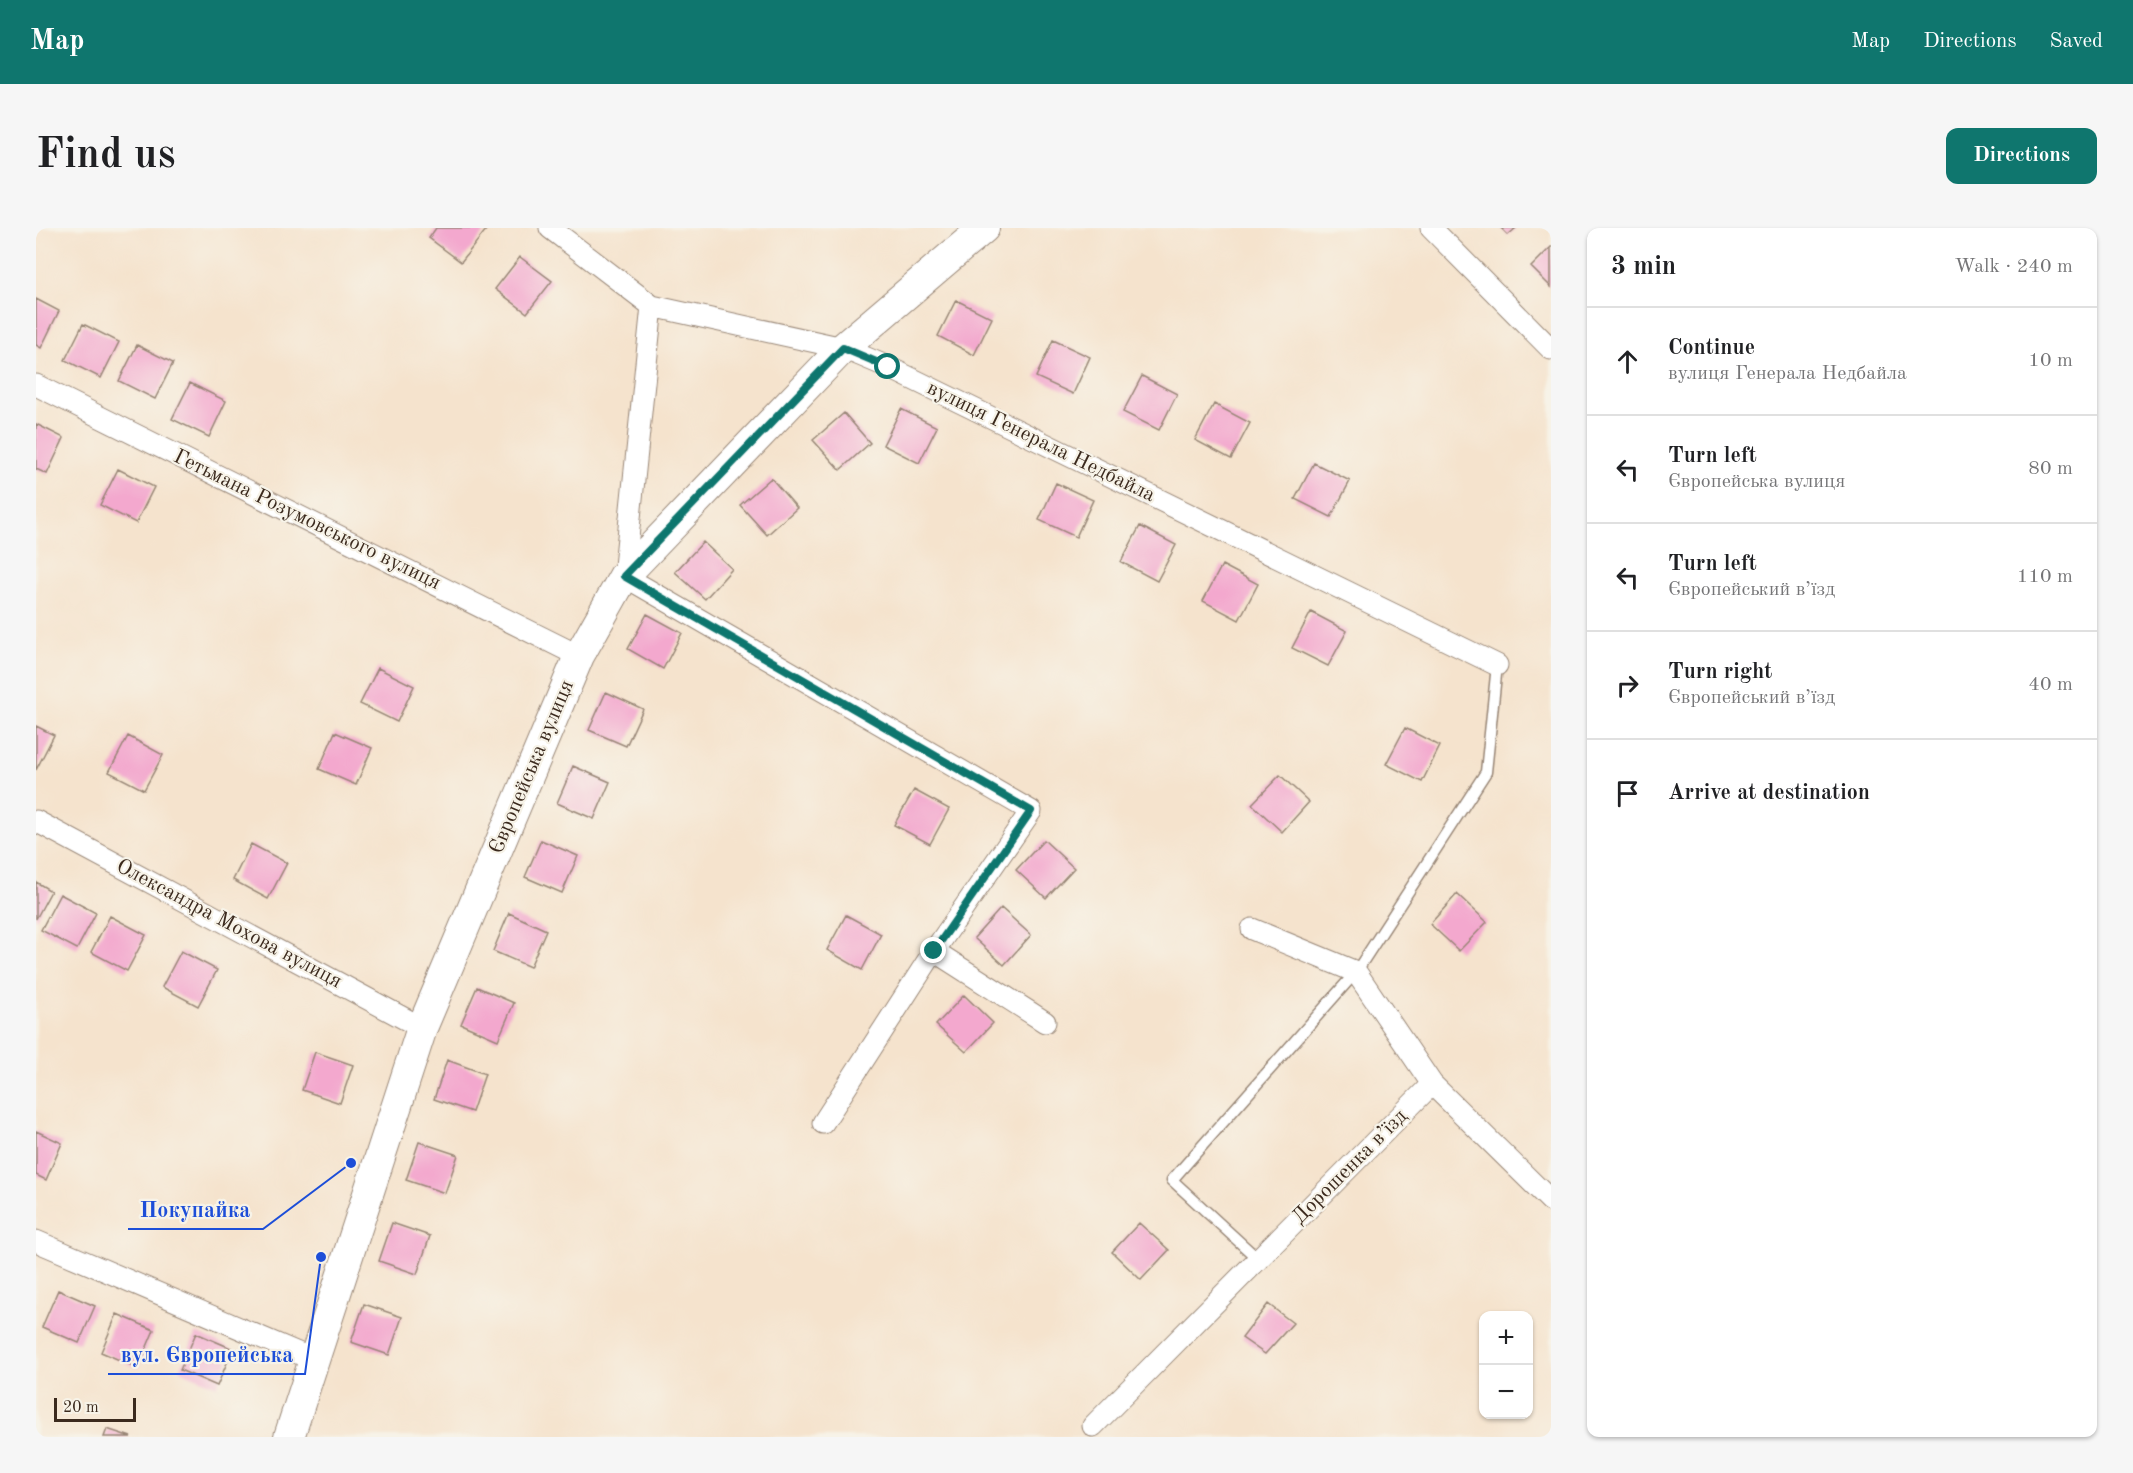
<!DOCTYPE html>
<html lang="en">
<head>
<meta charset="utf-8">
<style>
	body { margin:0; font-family:"Old Standard TT",serif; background:#f6f6f6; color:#202124 }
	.controls { position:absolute; right:18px; bottom:18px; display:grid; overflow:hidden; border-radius:12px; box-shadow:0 2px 4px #0004 }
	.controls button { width:54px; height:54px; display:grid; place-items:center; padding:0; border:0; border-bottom:2px solid #e0e0e0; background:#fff; color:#202124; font:30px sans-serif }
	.scale { position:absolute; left:18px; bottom:15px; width:82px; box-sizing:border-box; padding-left:6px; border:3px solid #3b2a1e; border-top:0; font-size:16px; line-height:21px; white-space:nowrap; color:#3b2a1e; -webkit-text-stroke:4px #f7f3e8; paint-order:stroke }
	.stop { position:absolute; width:18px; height:18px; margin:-14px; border:4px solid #0f766e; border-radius:50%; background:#fff }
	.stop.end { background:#0f766e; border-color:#fff; box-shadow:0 2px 6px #0008 }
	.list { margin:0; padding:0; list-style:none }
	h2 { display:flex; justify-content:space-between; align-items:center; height:78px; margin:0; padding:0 24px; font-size:26px }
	h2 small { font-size:20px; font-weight:400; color:#757577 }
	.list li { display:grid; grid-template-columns:39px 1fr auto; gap:18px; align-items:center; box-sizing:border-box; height:108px; padding:0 24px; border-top:2px solid #e0e0e0 }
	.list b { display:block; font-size:22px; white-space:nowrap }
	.list p { margin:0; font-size:20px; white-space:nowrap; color:#757577 }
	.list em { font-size:20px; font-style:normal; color:#757577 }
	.icon { flex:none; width:33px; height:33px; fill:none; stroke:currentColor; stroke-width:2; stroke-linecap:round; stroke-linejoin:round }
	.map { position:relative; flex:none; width:1515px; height:1209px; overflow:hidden; border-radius:12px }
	header { display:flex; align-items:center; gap:36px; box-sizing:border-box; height:84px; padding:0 30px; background:#0f766e; color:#fff }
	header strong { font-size:28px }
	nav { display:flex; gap:33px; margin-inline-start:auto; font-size:21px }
	.intro { display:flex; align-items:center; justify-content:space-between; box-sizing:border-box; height:144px; padding:0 36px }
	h1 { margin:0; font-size:42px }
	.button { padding:15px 27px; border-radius:12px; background:#0f766e; color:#fff; font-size:21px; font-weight:700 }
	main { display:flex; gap:36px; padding:0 36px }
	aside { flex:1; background:#fff; border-radius:12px; box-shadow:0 2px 4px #0004 }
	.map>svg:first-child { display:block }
</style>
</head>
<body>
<header>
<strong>Map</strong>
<nav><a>Map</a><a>Directions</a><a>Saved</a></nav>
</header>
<div class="intro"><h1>Find us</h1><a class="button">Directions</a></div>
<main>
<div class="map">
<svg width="1515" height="1209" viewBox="0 0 1515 1209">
	<rect width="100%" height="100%" fill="#f7f3e8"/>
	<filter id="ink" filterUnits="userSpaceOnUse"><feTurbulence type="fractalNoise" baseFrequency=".0167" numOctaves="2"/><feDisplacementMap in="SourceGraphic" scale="12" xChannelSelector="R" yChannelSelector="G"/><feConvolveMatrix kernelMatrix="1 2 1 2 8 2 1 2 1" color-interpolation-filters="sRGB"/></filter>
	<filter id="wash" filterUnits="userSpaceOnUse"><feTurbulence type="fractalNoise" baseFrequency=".008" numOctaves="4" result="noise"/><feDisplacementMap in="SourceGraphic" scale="24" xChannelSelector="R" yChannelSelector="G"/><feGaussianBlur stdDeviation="1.35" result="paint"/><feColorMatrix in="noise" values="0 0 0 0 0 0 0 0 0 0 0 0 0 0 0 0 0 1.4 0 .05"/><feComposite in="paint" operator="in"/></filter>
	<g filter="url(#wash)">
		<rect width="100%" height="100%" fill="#f5e3cd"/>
		<g id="blocks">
			<!-- building -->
			<path fill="#f3a8ce" d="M400,0H447L450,2L425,34L393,10Z
				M1465,0H1480L1472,7Z
				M1515,19V59L1495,39Z
				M484,29L516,53L491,85L459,61Z
				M0,71L23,83L5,120L0,117Z
				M920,72L956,90L938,127L902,108Z
				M47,96L83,114L65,150L29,132Z
				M1017,112L1054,129L1037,166L1000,149Z
				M101,117L137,135L119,171L83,153Z
				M1106,148L1141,166L1123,202L1087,184Z
				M154,155L190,173L173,209L136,191Z
				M1178,176L1214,195L1195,231L1159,212Z
				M865,181L901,199L883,235L847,217Z
				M808,185L834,215L804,242L777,212Z
				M0,196L28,210L11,246L0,241Z
				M1278,235L1314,253L1295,289L1259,271Z
				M82,241L118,259L100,295L64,277Z
				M735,250L761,280L731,307L704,277Z
				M1020,255L1057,272L1040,309L1003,292Z
				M1104,298L1140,317L1121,353L1085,334Z
				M667,314L696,341L669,371L639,344Z
				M1186,337L1222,356L1203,392L1167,373Z
				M1275,384L1311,403L1292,438L1256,420Z
				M611,386L646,405L627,441L592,421Z
				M342,440L378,458L361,494L324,476Z
				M570,464L607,481L590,518L553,502Z
				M0,498L18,507L0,542Z
				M1369,500L1404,518L1386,554L1350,536Z
				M299,504L336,520L320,557L283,541Z
				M92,508L127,527L108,562L73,544Z
				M537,538L574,554L558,591L521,575Z
				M1244,547L1273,574L1246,604L1216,576Z
				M878,562L913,581L894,616L858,597Z
				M505,612L542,628L526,665L489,649Z
				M1008,612L1038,640L1010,670L980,642Z
				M215,616L251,635L232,671L197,652Z
				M0,654L15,663L0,691Z
				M24,666L60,685L41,721L5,702Z
				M1421,666L1451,694L1423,723L1394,696Z
				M965,680L995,707L968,737L938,710Z
				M473,685L510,702L494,739L457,723Z
				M810,687L845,706L826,742L791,722Z
				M74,688L110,707L91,743L55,724Z
				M145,723L181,742L162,778L126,759Z
				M441,759L478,775L462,812L425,796Z
				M928,767L957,795L930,824L900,797Z
				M279,824L317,837L304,875L266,862Z
				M411,832L449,846L436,884L398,871Z
				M0,903L26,915L10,952L0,947Z
				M383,914L422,927L409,965L370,952Z
				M356,995L394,1008L381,1046L343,1033Z
				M1103,995L1133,1022L1105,1052L1076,1024Z
				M22,1062L59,1078L43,1115L6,1099Z
				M328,1076L366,1089L353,1127L315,1114Z
				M1232,1076L1257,1095L1229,1126L1206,1110Z
				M81,1086L118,1102L102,1140L65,1124Z
				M160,1105L197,1121L181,1158L144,1142Z
				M71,1201L95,1209H68Z"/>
		</g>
	</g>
	<g filter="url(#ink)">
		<use href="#blocks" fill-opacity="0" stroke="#988676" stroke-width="1.5"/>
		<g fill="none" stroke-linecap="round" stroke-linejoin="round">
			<!-- lane casing -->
			<g stroke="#988676" stroke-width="13">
				<path id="lane" d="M1222,1031L1136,952L1320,744L1450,544L1461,437"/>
			</g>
			<!-- street casing -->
			<g stroke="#988676" stroke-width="23">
				<path id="street" d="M514,0L616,78L807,120L852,139L1461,437
					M1395,0L1515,121
					M616,78L588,348L995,583L898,723L787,895
					M0,157L543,428
					M0,593L386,800
					M898,723L1009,794
					M1396,856L1515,973
					M0,1013L278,1132
					M1057,1198L1396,856L1320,744L1216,701"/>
			</g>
			<!-- secondary casing -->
			<g stroke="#988676" stroke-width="32">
				<path id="secondary" d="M253,1209L386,800L543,428L588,348L807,120L948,0"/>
			</g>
			<!-- lane -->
			<use href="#lane" stroke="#fff" stroke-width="10"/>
			<!-- street -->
			<use href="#street" stroke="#fff" stroke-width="21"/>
			<!-- secondary -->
			<use href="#secondary" stroke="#fff" stroke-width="30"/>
		</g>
	</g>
	<g fill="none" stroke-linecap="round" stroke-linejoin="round" filter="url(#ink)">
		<!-- route -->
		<path stroke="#0f766e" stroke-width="8" d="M852,139L807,120L588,348L995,583L898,723"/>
	</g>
	<g text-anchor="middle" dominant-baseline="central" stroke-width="4.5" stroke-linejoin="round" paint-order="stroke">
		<!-- street labels -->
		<g font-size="21" fill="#3b2a1e" stroke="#f7f3e8">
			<text transform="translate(1005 214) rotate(26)">вулиця Генерала Недбайла</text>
			<text transform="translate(271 292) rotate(26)">Гетьмана Розумовського вулиця</text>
			<text transform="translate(496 539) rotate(-67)">Європейська вулиця</text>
			<text transform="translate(193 696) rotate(28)">Олександра Мохова вулиця</text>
			<text transform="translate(1314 939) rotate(-45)">Дорошенка в’їзд</text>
		</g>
	</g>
	<!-- callouts -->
	<path fill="none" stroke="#1d4ed8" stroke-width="2" d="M315 935L227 1001H92M285 1029L269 1146H72"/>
	<g fill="#1d4ed8" stroke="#f7f3e8" stroke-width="2">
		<circle cx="315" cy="935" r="6"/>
		<circle cx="285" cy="1029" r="6"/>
	</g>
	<g font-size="22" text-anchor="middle" font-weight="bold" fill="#1d4ed8" stroke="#f7f3e8" stroke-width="4.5" stroke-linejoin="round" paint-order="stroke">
		<text x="159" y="989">Покупайка</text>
		<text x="171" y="1134">вул. Європейська</text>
	</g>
</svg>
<div class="controls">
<button>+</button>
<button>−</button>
</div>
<div class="scale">20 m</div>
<div class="stop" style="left:852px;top:139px"></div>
<div class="stop end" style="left:898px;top:723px"></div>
</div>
<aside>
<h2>3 min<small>Walk · 240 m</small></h2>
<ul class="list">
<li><svg class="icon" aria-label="ahead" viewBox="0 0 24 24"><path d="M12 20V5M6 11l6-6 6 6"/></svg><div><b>Continue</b><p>вулиця Генерала Недбайла</p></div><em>10 m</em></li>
<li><svg class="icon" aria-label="left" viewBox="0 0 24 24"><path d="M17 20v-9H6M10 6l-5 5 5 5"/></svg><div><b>Turn left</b><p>Європейська вулиця</p></div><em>80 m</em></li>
<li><svg class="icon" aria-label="left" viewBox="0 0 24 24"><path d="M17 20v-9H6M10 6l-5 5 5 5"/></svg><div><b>Turn left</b><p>Європейський в’їзд</p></div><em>110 m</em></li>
<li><svg class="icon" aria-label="right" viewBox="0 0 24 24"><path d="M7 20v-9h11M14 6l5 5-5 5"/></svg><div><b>Turn right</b><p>Європейський в’їзд</p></div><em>40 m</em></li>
<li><svg class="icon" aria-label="arrive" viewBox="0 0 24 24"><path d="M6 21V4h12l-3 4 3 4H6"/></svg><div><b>Arrive at destination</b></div></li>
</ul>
</aside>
</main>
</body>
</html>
